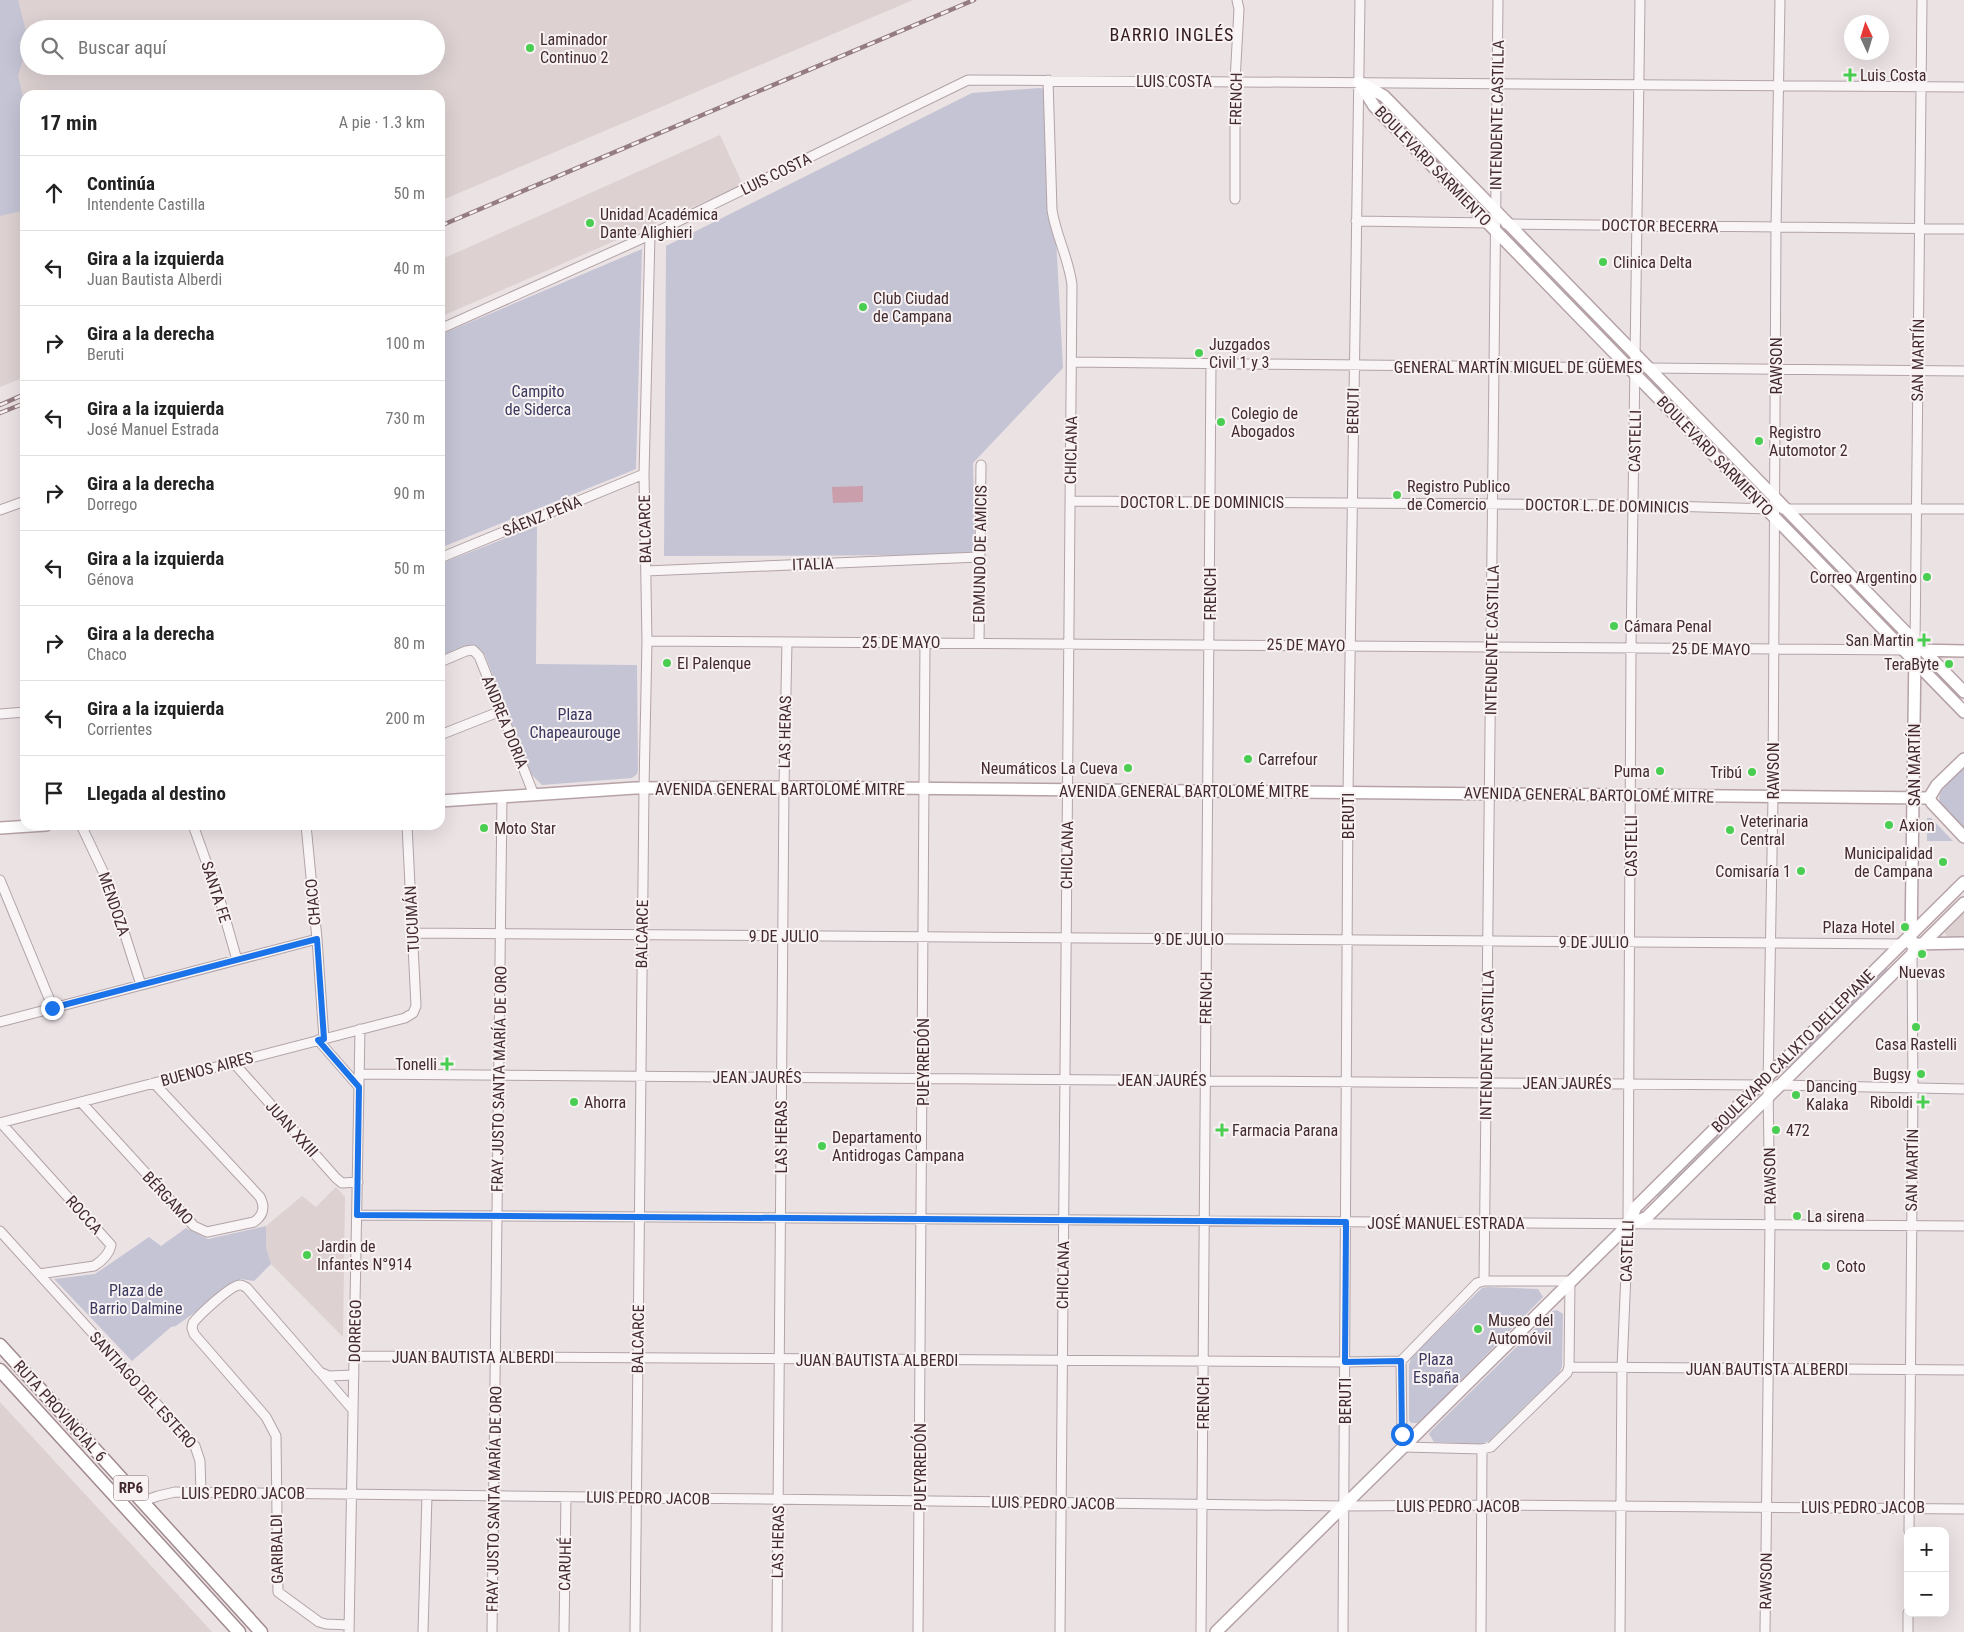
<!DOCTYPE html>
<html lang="es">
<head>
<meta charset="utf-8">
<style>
	body { margin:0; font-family:"Roboto Condensed",sans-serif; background:#f2f2f2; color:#222 }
	.controls { position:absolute; right:15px; bottom:15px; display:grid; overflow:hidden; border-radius:10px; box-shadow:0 5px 20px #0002 }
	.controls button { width:45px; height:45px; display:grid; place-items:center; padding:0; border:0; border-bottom:1px solid #e0e0e0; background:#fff; color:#222; font:25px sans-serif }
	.compass { position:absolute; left:1844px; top:15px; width:45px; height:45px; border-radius:50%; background:#fff; box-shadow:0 5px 20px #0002; rotate:356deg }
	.stop { position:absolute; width:15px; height:15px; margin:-11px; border:4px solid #1a73e8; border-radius:50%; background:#fff }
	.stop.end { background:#1a73e8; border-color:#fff; box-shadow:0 1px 5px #0008 }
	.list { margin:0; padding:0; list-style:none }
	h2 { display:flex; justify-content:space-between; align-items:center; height:65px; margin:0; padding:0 20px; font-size:21px }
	h2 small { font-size:16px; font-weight:400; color:#767676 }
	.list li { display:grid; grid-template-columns:32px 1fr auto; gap:15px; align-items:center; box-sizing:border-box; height:75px; padding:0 20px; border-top:1px solid #e0e0e0 }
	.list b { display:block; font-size:19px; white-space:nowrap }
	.list p { margin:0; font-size:16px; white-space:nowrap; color:#767676 }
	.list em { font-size:16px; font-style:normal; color:#767676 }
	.icon { flex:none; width:28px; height:28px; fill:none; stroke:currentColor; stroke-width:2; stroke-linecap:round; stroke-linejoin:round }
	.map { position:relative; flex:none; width:1964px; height:1632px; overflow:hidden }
	.search { position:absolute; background:#fff; box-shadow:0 5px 20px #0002; left:20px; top:20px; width:425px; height:55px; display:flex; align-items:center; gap:12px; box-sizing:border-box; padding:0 18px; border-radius:28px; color:#767676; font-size:19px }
	.panel { position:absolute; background:#fff; box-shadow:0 5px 20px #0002; left:20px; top:90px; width:425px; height:740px; border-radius:15px }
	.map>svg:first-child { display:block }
</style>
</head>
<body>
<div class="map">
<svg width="1964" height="1632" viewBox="0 0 1964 1632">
	<rect width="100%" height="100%" fill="#ebe2e4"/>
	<!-- built -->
	<path fill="#ddd1d2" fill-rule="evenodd" d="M0,0H913L440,201V95H25V377L0,387ZM29,29H436V66H29Z
		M720,135L743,185L440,317V260Z
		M1964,910V939H1948L1944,931Z
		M336,1187L345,1197L343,1337L271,1264L266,1247V1226L302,1196L316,1207Z
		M0,1402L203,1622L212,1632H0Z"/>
	<!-- green -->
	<path fill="#c4c4d5" d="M0,0H18L29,43L18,75L25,106V210L0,216Z
		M1039,88L1048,89L1063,368L973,463L975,555L664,556L666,246L972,93Z
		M1379,100H1380L1488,210L1487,212H1484L1378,102Z
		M1516,239L1624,349L1623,351H1620L1514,241Z
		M642,249L636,469L440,548V335Z
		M1652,379L1760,490L1759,491L1757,492L1650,382Z
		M1792,522L1899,633V635H1897L1789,525Z
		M537,526L536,664L637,665L638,769L637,774L632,778L542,785L531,774L485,655L480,649L473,646L440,658V564Z
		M1964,768V830C1932,795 1930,801 1964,768Z
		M1927,818H1931L1953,841H1927Z
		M1885,966L1890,971L1791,1070L1786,1065Z
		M1742,1108L1748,1113L1660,1200L1655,1194Z
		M266,1226V1247L271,1264L254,1281L241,1279L176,1326L171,1327L132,1361L54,1279L95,1274L149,1237L161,1246L186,1228L208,1239Z
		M1487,1287L1538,1289L1543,1297L1421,1421L1418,1423H1411L1409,1420V1365L1412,1356L1482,1288Z
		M1557,1310L1563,1314L1562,1367L1559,1373L1489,1441L1482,1444L1434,1442L1429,1434L1431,1431L1553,1311Z"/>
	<!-- water -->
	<path fill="#ca9eaa" d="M863,486V502L833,503L832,487Z"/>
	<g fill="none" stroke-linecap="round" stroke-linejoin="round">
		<!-- minor casing -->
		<g stroke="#b2a3a6" stroke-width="11">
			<path id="minor" d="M1048,80L1052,210C1056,236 1069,259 1072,285L1060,1632
				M1235,199V81L1239,9L1237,0
				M1356,221L1490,223
				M1506,224L1964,229
				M440,329L650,235L968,80L1964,87
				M1072,362L1631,368
				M1647,368L1964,371
				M1070,501L1634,505L1770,509
				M1783,509H1964
				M0,510L25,501
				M440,558L644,474
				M646,571L979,557
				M647,641L1908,650
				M979,643L981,465
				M1915,645L1922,0
				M440,662L466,651L473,650L479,656L534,795
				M0,714L25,712
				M440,735L501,711
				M81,825L108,882L141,985
				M193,825L220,900L237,960
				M306,825L317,939L324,1039
				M0,880L53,1008
				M413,933L1903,944
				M0,1022L317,939
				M318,1040L359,1087
				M233,1062L336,1178L342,1183L358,1182
				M359,1074L1761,1085
				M1777,1085L1964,1089
				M81,1102L194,1226L207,1232L254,1222C264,1215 265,1207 260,1197L154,1083
				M0,1123L405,1018L413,1013L416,1006L407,825
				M1,1123L111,1245C109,1255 102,1261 94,1266L39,1274
				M357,1215L1964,1226
				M0,1231L195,1446L200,1461L201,1493
				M1484,1281L1498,0
				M1484,1281H1570L1569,1367L1567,1373L1491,1447L1482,1449L1404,1447L1402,1434L1401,1361L1477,1283Z
				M354,1356L1345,1362L1401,1361
				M1569,1367L1964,1370
				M322,1374L353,1410
				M143,1501L158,1496L175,1492L1345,1506L1482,1505L1964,1509
				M1909,1531L1913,1089L1912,951
				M349,1625L326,1624L319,1622L278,1592L276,1436L266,1417L194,1334L192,1328L193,1323C199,1315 231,1285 240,1285C243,1285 245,1287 247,1288L320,1372L329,1376L354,1375
				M349,1632L360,1029
				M423,1632L427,1495
				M492,1632L502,797
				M564,1632L566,1497
				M635,1632L644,788L647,641L644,474L650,235
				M777,1632L784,787L787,642
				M918,1632L925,642
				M1201,1632L1211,365
				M1343,1632L1348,793L1360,0
				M1481,1632L1482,1449
				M1620,1632L1622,1368L1628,1225L1631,648L1640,0
				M1765,1632L1770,1224L1768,1085L1773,797L1776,228L1780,0
				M1908,1632V1613"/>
		</g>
		<!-- major casing -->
		<g stroke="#b6a2a6" stroke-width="14">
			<path id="major" d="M1359,82L1374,106L1964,712
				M1361,83L1384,96L1964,692
				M1964,651L1915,650L1911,944L1964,943
				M1964,759L1937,785L1929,798L1932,803L1964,837
				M440,801L635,788L784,787L1929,798
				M0,828L46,825
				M1628,1225L1647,1217L1964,903
				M1216,1632L1628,1225L1636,1207L1964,882"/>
		</g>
		<!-- highway casing -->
		<g stroke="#a18a8e" stroke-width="15">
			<path id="highway" d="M0,1345L261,1632
				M0,1370L239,1632"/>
		</g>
		<!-- minor -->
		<use href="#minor" stroke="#f9f5f6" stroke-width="9"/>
		<!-- major -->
		<use href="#major" stroke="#fff" stroke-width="11"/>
		<!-- highway -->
		<use href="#highway" stroke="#fff" stroke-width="12"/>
		<!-- rail casing -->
		<g stroke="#947c80" stroke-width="4.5">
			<path id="rail" d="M440,226L974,0
				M0,405L25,394
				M0,413L25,403"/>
		</g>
		<!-- rail -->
		<use href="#rail" stroke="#f8f2f3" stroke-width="2.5" stroke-dasharray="8" stroke-linecap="butt"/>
	</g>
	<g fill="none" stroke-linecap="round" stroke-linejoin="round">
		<!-- route -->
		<path stroke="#1a73e8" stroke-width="6" d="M52,1008L317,939L324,1039L318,1040L359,1087L357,1215L1346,1222L1345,1362L1401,1361L1402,1434"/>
	</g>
	<!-- markers -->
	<g fill="#49ce51" stroke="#f8f2f3" stroke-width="2">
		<circle cx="530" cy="48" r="5"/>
		<path d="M1847.5 67.5h5v5h5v5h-5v5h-5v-5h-5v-5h5z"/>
		<circle cx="590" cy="223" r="5"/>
		<circle cx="1603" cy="262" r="5"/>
		<circle cx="863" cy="307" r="5"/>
		<circle cx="1199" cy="353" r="5"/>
		<circle cx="1221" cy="422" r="5"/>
		<circle cx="1759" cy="441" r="5"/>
		<circle cx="1397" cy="495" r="5"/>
		<circle cx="1927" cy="577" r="5"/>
		<circle cx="1614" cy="626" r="5"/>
		<path d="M1921.5 632.5h5v5h5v5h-5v5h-5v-5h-5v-5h5z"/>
		<circle cx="667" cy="663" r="5"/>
		<circle cx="1949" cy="664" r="5"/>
		<circle cx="1248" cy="759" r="5"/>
		<circle cx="1128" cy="768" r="5"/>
		<circle cx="1660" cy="771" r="5"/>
		<circle cx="1752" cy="772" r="5"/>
		<circle cx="1889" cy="825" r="5"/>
		<circle cx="484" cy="828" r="5"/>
		<circle cx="1730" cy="830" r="5"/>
		<circle cx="1943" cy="862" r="5"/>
		<circle cx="1801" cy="871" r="5"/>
		<circle cx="1905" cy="927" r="5"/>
		<circle cx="1922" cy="954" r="5"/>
		<circle cx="1916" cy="1027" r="5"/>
		<path d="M444.5 1056.5h5v5h5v5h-5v5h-5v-5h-5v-5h5z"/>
		<circle cx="1921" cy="1074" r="5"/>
		<circle cx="1796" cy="1095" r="5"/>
		<circle cx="574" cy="1102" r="5"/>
		<path d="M1920.5 1094.5h5v5h5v5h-5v5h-5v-5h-5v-5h5z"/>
		<path d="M1219.5 1122.5h5v5h5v5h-5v5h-5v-5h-5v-5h5z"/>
		<circle cx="1776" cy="1130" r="5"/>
		<circle cx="822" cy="1146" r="5"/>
		<circle cx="1797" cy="1216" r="5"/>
		<circle cx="307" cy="1255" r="5"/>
		<circle cx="1826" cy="1266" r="5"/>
		<circle cx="1478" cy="1329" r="5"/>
	</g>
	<g text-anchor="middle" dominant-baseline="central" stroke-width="4" stroke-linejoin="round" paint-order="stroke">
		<!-- shield labels -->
		<rect fill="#f8f2f3" stroke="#796669" stroke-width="1" x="113.5" y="1475.5" width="35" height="25" rx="4"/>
		<g font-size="15" font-weight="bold" fill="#432a2e">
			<text x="131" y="1488">RP6</text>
		</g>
		<!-- poi labels -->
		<g font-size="16" fill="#432a2e" stroke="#f8f2f3" text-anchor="start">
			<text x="540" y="39">Laminador<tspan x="540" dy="18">Continuo 2</tspan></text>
			<text x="1860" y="75">Luis Costa</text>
			<text x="600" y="214">Unidad Académica<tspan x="600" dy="18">Dante Alighieri</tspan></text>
			<text x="1613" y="262">Clinica Delta</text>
			<text x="873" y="298">Club Ciudad<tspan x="873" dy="18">de Campana</tspan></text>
			<text x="1209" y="344">Juzgados<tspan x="1209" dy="18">Civil 1 y 3</tspan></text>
			<text x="1231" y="413">Colegio de<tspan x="1231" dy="18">Abogados</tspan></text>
			<text x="1769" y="432">Registro<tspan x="1769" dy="18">Automotor 2</tspan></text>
			<text x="1407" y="486">Registro Publico<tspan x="1407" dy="18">de Comercio</tspan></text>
			<text x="1917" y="577" text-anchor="end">Correo Argentino</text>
			<text x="1624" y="626">Cámara Penal</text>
			<text x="1914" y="640" text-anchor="end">San Martin</text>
			<text x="677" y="663">El Palenque</text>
			<text x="1939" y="664" text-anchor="end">TeraByte</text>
			<text x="1258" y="759">Carrefour</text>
			<text x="1118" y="768" text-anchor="end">Neumáticos La Cueva</text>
			<text x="1650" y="771" text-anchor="end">Puma</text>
			<text x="1742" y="772" text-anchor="end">Tribú</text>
			<text x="1740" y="821">Veterinaria<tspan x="1740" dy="18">Central</tspan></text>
			<text x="1899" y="825">Axion</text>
			<text x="494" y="828">Moto Star</text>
			<text x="1933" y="853" text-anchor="end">Municipalidad<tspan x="1933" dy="18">de Campana</tspan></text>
			<text x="1791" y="871" text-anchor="end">Comisaría 1</text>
			<text x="1895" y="927" text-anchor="end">Plaza Hotel</text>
			<text x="1922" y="972" text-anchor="middle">Nuevas</text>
			<text x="1916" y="1044" text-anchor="middle">Casa Rastelli</text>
			<text x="437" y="1064" text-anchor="end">Tonelli</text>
			<text x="1911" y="1074" text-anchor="end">Bugsy</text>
			<text x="1806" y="1086">Dancing<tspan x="1806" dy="18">Kalaka</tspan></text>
			<text x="584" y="1102">Ahorra</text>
			<text x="1913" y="1102" text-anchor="end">Riboldi</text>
			<text x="1232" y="1130">Farmacia Parana</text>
			<text x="1786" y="1130">472</text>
			<text x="832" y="1137">Departamento<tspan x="832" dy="18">Antidrogas Campana</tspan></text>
			<text x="1807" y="1216">La sirena</text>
			<text x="317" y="1246">Jardin de<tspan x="317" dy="18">Infantes N°914</tspan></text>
			<text x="1836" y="1266">Coto</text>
			<text x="1488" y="1320">Museo del<tspan x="1488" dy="18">Automóvil</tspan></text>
		</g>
		<!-- street labels -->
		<g font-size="16" fill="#432a2e" stroke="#f8f2f3">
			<text x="1174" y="81">LUIS COSTA</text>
			<text transform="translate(1236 99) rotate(-89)">FRENCH</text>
			<text transform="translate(1497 115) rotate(-89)">INTENDENTE CASTILLA</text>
			<text transform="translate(1433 166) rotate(46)">BOULEVARD SARMIENTO</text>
			<text transform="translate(776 174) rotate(-26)">LUIS COSTA</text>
			<text transform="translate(1660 226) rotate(1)">DOCTOR BECERRA</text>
			<text transform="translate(1918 360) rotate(-89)">SAN MARTÍN</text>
			<text transform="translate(1776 366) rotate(-90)">RAWSON</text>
			<text x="1518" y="367">GENERAL MARTÍN MIGUEL DE GÜEMES</text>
			<text transform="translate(1353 411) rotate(-89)">BERUTI</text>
			<text transform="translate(1635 441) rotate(-89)">CASTELLI</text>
			<text transform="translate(1071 450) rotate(-89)">CHICLANA</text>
			<text transform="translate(1715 456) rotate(46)">BOULEVARD SARMIENTO</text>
			<text x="1202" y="502">DOCTOR L. DE DOMINICIS</text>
			<text transform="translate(1607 506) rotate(1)">DOCTOR L. DE DOMINICIS</text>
			<text transform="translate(542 516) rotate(-22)">SÁENZ PEÑA</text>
			<text transform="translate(645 529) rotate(-91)">BALCARCE</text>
			<text transform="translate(980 554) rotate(-89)">EDMUNDO DE AMICIS</text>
			<text transform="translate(813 564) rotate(-2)">ITALIA</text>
			<text transform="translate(1210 594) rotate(-90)">FRENCH</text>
			<text transform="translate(1492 640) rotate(-89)">INTENDENTE CASTILLA</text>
			<text x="901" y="642">25 DE MAYO</text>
			<text transform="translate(1306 645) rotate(1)">25 DE MAYO</text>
			<text transform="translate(1711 649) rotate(1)">25 DE MAYO</text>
			<text transform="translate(505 722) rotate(68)">ANDREA DORIA</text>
			<text transform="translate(785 732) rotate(-89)">LAS HERAS</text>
			<text transform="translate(1914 765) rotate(-90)">SAN MARTÍN</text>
			<text transform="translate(1773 771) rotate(-90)">RAWSON</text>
			<text x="780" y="789">AVENIDA GENERAL BARTOLOMÉ MITRE</text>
			<text x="1184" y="791">AVENIDA GENERAL BARTOLOMÉ MITRE</text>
			<text transform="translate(1589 795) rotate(1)">AVENIDA GENERAL BARTOLOMÉ MITRE</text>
			<text transform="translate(1348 816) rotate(-90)">BERUTI</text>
			<text transform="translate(1631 846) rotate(-90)">CASTELLI</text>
			<text transform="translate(1067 855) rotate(-89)">CHICLANA</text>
			<text transform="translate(216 892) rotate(72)">SANTA FE</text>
			<text transform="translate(313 902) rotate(-95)">CHACO</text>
			<text transform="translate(114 904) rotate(71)">MENDOZA</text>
			<text transform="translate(412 919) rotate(-93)">TUCUMÁN</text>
			<text transform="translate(642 934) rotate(-89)">BALCARCE</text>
			<text x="784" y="936">9 DE JULIO</text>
			<text x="1189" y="939">9 DE JULIO</text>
			<text x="1594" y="942">9 DE JULIO</text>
			<text transform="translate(1206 998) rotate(-89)">FRENCH</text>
			<text transform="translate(1487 1045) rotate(-89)">INTENDENTE CASTILLA</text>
			<text transform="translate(1793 1051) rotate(-45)">BOULEVARD CALIXTO DELLEPIANE</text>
			<text transform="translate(923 1062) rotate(-90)">PUEYRREDÓN</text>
			<text transform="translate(207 1069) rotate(-15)">BUENOS AIRES</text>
			<text x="757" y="1077">JEAN JAURÉS</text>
			<text transform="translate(499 1079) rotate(-89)">FRAY JUSTO SANTA MARÍA DE ORO</text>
			<text x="1162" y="1080">JEAN JAURÉS</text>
			<text x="1567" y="1083">JEAN JAURÉS</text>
			<text transform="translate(292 1129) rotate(48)">JUAN XXIII</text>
			<text transform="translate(781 1137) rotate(-90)">LAS HERAS</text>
			<text transform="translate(1912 1170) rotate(-89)">SAN MARTÍN</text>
			<text transform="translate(1770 1176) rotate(-91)">RAWSON</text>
			<text transform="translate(168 1198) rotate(47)">BÉRGAMO</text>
			<text transform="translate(84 1215) rotate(48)">ROCCA</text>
			<text x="1446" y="1223">JOSÉ MANUEL ESTRADA</text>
			<text transform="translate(1627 1251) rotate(-88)">CASTELLI</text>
			<text transform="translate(1063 1275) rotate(-89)">CHICLANA</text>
			<text transform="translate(355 1331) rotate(-89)">DORREGO</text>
			<text transform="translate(638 1339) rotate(-89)">BALCARCE</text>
			<text x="473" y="1357">JUAN BAUTISTA ALBERDI</text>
			<text x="877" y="1360">JUAN BAUTISTA ALBERDI</text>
			<text x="1767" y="1369">JUAN BAUTISTA ALBERDI</text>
			<text transform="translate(143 1390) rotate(48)">SANTIAGO DEL ESTERO</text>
			<text transform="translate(1345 1401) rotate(-90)">BERUTI</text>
			<text transform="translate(1203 1403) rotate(-90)">FRENCH</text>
			<text transform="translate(60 1411) rotate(48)">RUTA PROVINCIAL 6</text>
			<text transform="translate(920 1467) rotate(-90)">PUEYRREDÓN</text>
			<text x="243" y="1493">LUIS PEDRO JACOB</text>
			<text transform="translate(648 1498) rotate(1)">LUIS PEDRO JACOB</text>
			<text transform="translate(494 1499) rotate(-89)">FRAY JUSTO SANTA MARÍA DE ORO</text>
			<text transform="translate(1053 1503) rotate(1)">LUIS PEDRO JACOB</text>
			<text x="1458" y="1506">LUIS PEDRO JACOB</text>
			<text x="1863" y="1507">LUIS PEDRO JACOB</text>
			<text transform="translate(778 1542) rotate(-89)">LAS HERAS</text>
			<text transform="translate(277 1549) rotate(-91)">GARIBALDI</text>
			<text transform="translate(565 1564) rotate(-89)">CARUHÉ</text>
			<text transform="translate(1766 1581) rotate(-89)">RAWSON</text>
		</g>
		<!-- park labels -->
		<g font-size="16" fill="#39385e" stroke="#f8f2f3">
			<text x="538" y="391">Campito<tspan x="538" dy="18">de Siderca</tspan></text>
			<text x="575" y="714">Plaza<tspan x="575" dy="18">Chapeaurouge</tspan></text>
			<text x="136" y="1290">Plaza de<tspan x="136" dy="18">Barrio Dalmine</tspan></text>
			<text x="1436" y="1359">Plaza<tspan x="1436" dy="18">España</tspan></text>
		</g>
		<!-- neighbourhood labels -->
		<g font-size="18" letter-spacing="1" fill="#341c1f" stroke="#f8f2f3">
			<text x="1172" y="34">BARRIO INGLÉS</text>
		</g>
	</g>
</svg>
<div class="controls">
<button>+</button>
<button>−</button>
</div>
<svg class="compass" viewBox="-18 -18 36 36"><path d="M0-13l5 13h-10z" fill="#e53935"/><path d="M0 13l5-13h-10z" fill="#767676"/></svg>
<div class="stop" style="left:1402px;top:1434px"></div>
<div class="stop end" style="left:52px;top:1008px"></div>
<div class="search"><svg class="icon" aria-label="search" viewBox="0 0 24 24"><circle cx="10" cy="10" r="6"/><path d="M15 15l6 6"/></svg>Buscar aquí</div>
<section class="panel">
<h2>17 min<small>A pie · 1.3 km</small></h2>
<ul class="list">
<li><svg class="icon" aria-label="ahead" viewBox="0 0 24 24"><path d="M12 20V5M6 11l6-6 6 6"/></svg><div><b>Continúa</b><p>Intendente Castilla</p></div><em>50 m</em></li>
<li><svg class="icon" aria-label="left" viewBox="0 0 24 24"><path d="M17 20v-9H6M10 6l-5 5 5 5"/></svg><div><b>Gira a la izquierda</b><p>Juan Bautista Alberdi</p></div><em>40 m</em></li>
<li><svg class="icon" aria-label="right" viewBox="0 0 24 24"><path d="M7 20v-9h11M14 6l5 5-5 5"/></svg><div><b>Gira a la derecha</b><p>Beruti</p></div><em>100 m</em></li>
<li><svg class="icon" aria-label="left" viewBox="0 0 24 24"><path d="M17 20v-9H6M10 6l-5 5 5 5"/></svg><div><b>Gira a la izquierda</b><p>José Manuel Estrada</p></div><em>730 m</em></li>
<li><svg class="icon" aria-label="right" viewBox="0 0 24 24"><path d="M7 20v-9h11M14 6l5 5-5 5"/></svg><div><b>Gira a la derecha</b><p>Dorrego</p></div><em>90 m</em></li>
<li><svg class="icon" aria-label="left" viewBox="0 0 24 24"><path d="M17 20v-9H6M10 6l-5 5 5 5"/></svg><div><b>Gira a la izquierda</b><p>Génova</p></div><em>50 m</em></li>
<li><svg class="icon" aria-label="right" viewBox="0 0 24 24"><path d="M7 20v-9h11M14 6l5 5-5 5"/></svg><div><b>Gira a la derecha</b><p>Chaco</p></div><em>80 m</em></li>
<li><svg class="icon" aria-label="left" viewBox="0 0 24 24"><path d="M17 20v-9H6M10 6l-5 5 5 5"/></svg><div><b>Gira a la izquierda</b><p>Corrientes</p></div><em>200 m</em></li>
<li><svg class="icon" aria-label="arrive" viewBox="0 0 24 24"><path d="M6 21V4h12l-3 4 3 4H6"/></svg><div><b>Llegada al destino</b></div></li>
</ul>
</section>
</div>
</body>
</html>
